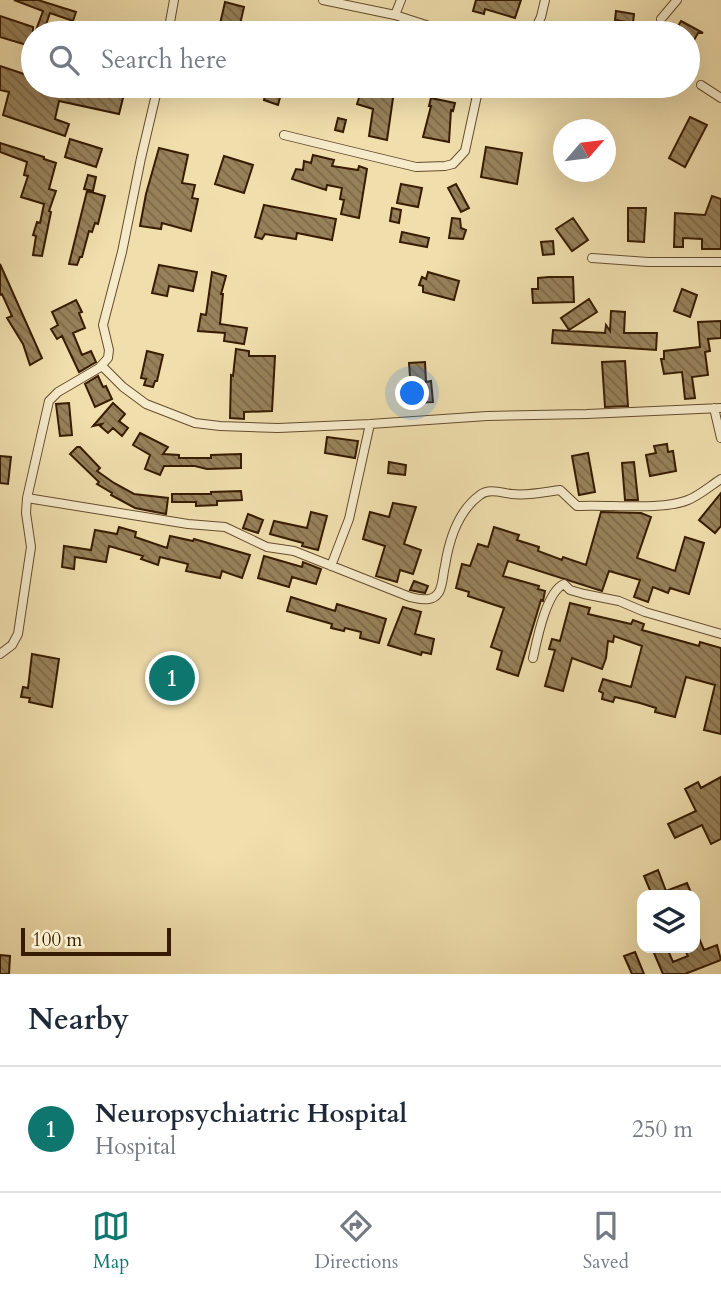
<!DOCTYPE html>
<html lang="en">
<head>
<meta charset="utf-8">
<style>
	body { margin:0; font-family:Cardo,serif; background:#f2f2f3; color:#1f2937 }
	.controls { position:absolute; right:21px; bottom:21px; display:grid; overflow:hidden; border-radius:14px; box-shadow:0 7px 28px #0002 }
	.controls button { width:63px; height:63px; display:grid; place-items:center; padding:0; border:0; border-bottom:2px solid #e0e1e3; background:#fff; color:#1f2937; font:35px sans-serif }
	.compass { position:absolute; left:553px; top:119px; width:63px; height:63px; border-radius:50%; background:#fff; box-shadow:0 7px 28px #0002; rotate:62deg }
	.scale { position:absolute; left:21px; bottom:18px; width:150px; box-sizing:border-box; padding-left:7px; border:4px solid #371c01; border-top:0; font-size:19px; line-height:24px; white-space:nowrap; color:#371c01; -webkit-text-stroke:5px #f5eaca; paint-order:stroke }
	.you { position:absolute; left:413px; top:394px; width:24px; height:24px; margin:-18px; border:5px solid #fff; border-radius:50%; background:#1a73e8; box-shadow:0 0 0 10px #1a73e833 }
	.badge { display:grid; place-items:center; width:46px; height:46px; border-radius:50%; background:#0f766e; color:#fff; font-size:23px; font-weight:700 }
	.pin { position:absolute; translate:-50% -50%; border:4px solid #fff; box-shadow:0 2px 7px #0006 }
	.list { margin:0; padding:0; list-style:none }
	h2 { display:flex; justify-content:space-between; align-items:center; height:91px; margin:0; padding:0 28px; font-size:30px }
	h2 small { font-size:23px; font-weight:400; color:#747a83 }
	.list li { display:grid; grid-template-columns:46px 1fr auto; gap:21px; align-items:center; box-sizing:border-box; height:126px; padding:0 28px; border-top:2px solid #e0e1e3 }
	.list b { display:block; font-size:26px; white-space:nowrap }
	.list p { margin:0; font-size:23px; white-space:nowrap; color:#747a83 }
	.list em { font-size:23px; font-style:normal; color:#747a83 }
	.icon { flex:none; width:38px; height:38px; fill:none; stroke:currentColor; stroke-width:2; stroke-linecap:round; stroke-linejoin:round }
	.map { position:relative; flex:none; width:721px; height:974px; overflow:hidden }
	.search { position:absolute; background:#fff; box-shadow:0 7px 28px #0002; left:21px; right:21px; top:21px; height:77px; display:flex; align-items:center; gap:18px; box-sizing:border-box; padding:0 24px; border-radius:38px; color:#747a83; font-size:26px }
	.sheet { height:217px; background:#fff }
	nav { display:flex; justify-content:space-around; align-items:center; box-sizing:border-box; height:98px; border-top:2px solid #e0e1e3; background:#fff; font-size:19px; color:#747a83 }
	nav a { display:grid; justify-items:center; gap:4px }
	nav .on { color:#0f766e }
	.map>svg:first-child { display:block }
</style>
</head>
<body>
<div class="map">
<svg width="721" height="974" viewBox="0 0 721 974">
	<defs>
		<pattern id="building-back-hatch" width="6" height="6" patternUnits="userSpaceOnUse" patternTransform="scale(1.75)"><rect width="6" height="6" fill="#97815a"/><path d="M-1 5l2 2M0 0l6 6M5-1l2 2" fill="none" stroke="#7c6948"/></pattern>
	</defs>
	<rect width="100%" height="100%" fill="#f0dead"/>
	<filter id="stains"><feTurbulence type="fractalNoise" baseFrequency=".00286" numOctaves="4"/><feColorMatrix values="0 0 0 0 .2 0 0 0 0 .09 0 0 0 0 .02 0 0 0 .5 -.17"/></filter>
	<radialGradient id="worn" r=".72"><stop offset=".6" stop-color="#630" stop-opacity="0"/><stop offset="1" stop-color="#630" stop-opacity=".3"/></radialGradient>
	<!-- building -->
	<path fill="url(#building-back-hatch)" stroke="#371c01" stroke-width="2" d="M14,0H38L76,12L73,21L50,13L43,33H35L43,11Z
		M476,0H521L515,18L485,9L484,14L473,11Z
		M225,2L244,7L238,33H218Z
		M616,11L634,14L633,23L615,20Z
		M0,16L33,27V47L0,37Z
		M681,21L703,33H698L688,51V33H674Z
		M109,24L131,32V33H105Z
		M0,66L33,77V86H63L62,90L88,95L90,86L124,94L119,114L59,101L55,119L69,124L65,136L3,115L9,92L0,90Z
		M267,86H283L278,105L264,100Z
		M363,86L394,91L387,140L369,136L373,109L357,104Z
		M431,98L455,103L453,111L451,110L449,142L423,137L431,106H429Z
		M690,117L707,125L685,167L669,158Z
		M338,118L346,120L343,132L335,130Z
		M70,139L102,149L96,167L65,157Z
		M0,143L44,157V159L56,163L49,189L56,191L49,211L51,212L42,256L33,255L36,236L33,235L37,222L40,223L44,204L21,197L28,176L24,175L27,162L0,152Z
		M486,147L522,153L517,184L481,177Z
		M159,148L188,155L182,183L195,185L192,198L198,199L191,231L162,223L161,229L140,226L146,194Z
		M313,155L334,160L332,166L358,170L359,166L367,169L359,218L341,214L344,200L340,199L342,188L327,185L326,190L292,179L296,169L303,170L304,161L311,163Z
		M224,156L253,165L244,193L215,184Z
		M88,175L96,177L93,191L84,189Z
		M401,184L422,188L418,207L397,203Z
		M456,184L469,208L461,212L448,188Z
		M87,191L105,196L98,224L95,223L92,232L89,231L82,257H80L77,265L69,264Z
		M712,196L721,199V249H702V239L683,238V247H674L675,213L705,215Z
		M264,205L336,219L332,240L297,233L296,239L265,234L262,239L255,237Z
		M392,208L401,210L399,223L390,221Z
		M628,208H646L644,242L628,241Z
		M452,218L460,219L461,228L466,230L463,239L449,238Z
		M573,218L588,240L572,251L556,229Z
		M402,232L429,238L427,247L400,242Z
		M553,241L554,254L543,255L541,242Z
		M0,264L42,358L30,365L23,344L7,318L12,316L2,294L0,295Z
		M159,265L197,272L193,291L169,286L167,296L152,293Z
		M212,272L226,276L221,294H223L220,324L247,328L244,344L224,341L225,333L198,331L201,314L206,315Z
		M428,272L459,281L454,300L423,292V286L419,285L422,277L426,279Z
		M549,277H573L574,302L533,303L532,289H538V278Z
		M682,289L697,295L690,317L674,311Z
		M589,299L597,312L569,330L561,318Z
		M76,300L82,312L79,313L85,328L73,333L82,355L91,351L96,362L79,372L62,336L57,339L51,329L58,325L52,312Z
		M611,311L625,312L624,333H657L656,350L552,343L553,330L605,333L606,325L610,331Z
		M721,321V338L708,339L710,351L705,352L708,375L692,377L695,398L685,399L682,372L664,374L661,359H664V351L700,347L698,322Z
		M236,349L249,351V356H275L272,411L244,412V419L230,418L231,375L233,376Z
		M147,351L163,355L157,381H155L153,387L144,385L146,379L141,378Z
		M625,361L628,406L605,407L602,362Z
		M425,362L426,382L431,381L433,402L412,403L409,363Z
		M98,376L103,387L106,386L112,399L95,407L85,384Z
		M69,403L72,435L60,436L56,404Z
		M113,403L125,414L119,421L128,428L122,436L113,428L108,433L100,426L102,424L93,426Z
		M140,433L168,447L163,454L179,455V458H211V455L241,454V468L207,469L195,466H164L160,475L145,469L150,455L133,445Z
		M327,437L358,441L355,458L325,453Z
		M667,444L668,452L673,451L676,471L650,476L646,455L656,453L654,446Z
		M77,447H80L100,468L97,471L114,483L134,494L168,498L166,514L135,508L111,495L112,493L97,484L99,482L70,454Z
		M588,453L595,492L579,495L572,456Z
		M0,456L11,457L8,484L0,483Z
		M389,462L406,465L405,475L388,473Z
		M634,462L638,500H625L622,463Z
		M241,491L242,500L217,501V505L196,506V502H172V494H211V492Z
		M721,493V526L715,533L699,520Z
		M393,503L416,507L404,544L421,550L413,574L400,570L397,582L376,576L385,546L363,539L370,512L389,517Z
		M311,512L327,516L318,550L302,546L303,543L270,534L274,521L307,528Z
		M601,512L641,513L651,517L637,558L675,571L685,537L704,543L689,594L670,588L668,593L653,587L648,602L634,597L640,580L609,571L602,591L508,561L503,576L539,586L538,589L545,591L543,601L541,600L518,676L497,669L502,651L491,647L504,608L468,596L469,592L456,588L462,564L470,566L478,544L488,547L494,527L519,535L517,540L539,547L538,551L562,560L563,557L586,565Z
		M248,514L263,520L258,533L243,528Z
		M119,527L136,532L135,537L167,548L170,536L193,541L194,539L250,555L242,578L222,571L220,578L186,571L188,564L160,557L158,565L141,559L143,556L109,546L106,562L75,557L74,569L62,567L64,546L91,550L95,530L117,534Z
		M264,556L302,567L303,562L321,569L316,584L292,577L289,587L258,578Z
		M414,581L428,586L425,593L410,590Z
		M291,597L335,611L337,604L386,619L379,643L360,638L361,632L345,628L344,631L331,628L332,624L287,611Z
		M570,603L590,608L588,614L631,624L633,620L644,624L642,630L699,646L700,642L721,648V734L704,730L715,685L686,677L675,717L655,712L656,708L640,703L615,697L613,702L602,699L603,693L599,691L603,679L631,687L642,646L614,636L613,642L608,641L606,658L602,669L572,658L563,691L545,686L555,650L549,649L552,639L560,641Z
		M403,607L421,612L415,634L434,639L431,654L422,652L421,655L388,645Z
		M32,654L59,659L52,707L29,702L30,698L21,697L23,687L28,688Z
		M721,777V839L711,844L702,825L675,838L668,824L696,811L685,789L698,782L701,788Z
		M658,870L666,891L687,883L692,895H652L644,876Z
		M695,929L704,950L717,945L721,960L685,974H663L654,953L667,948L673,962L688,956L684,948H695Z
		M635,952L644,974H632L624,956Z
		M0,955L10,956L9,974H0Z"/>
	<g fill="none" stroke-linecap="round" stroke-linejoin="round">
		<!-- street casing -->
		<g stroke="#654c2c" stroke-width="10">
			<path id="street" d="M323,0L395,15L451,33
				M395,15L401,0
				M661,19L677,0
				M168,33L174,0
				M533,33L541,17L545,0
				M701,85L721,98
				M284,135L416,167L445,166L453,164L465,151L479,86
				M592,258L648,262H721
				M102,366L123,387L146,404L195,423L220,426L278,428L370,424L487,416L587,414L721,408
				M714,408L721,438
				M27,498L188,524L225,527L267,547L294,551L410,597C421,599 432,603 439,592C443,585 443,573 445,566C449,540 458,511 480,495C489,488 502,493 512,494C528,496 545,492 560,490L577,506C608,504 661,511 688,500C700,495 710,486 721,479
				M331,566L349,519L370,424
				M0,654L12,645L18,634L31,547L26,513L27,498L49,401L58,392L99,368L108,358L109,350L103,325L122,252L141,158L158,86
				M533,658C537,640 546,592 564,584L570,590L584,594L619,601L645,612L721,634"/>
		</g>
		<!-- street -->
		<use href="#street" stroke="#f5eaca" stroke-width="8"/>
	</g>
	<rect width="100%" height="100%" filter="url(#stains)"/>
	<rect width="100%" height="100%" fill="url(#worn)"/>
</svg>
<div class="controls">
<button><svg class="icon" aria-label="layers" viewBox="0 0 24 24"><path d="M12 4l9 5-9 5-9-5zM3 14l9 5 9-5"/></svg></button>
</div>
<svg class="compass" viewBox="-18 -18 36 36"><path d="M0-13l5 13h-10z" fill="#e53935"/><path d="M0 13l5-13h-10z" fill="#747a83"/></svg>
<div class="scale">100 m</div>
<div class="you"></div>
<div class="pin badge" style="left:172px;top:678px">1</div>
<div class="search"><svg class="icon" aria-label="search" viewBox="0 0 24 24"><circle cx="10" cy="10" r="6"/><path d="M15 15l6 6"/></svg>Search here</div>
</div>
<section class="sheet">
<h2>Nearby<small></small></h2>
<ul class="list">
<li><span class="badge">1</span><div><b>Neuropsychiatric Hospital</b><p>Hospital</p></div><em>250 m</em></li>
</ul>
</section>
<nav>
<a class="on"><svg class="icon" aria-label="map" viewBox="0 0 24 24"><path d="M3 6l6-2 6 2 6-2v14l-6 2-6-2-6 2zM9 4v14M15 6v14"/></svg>Map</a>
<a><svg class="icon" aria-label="directions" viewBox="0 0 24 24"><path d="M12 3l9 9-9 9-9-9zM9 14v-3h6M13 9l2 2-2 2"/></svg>Directions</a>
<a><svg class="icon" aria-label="saved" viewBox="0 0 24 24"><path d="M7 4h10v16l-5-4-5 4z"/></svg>Saved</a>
</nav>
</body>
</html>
